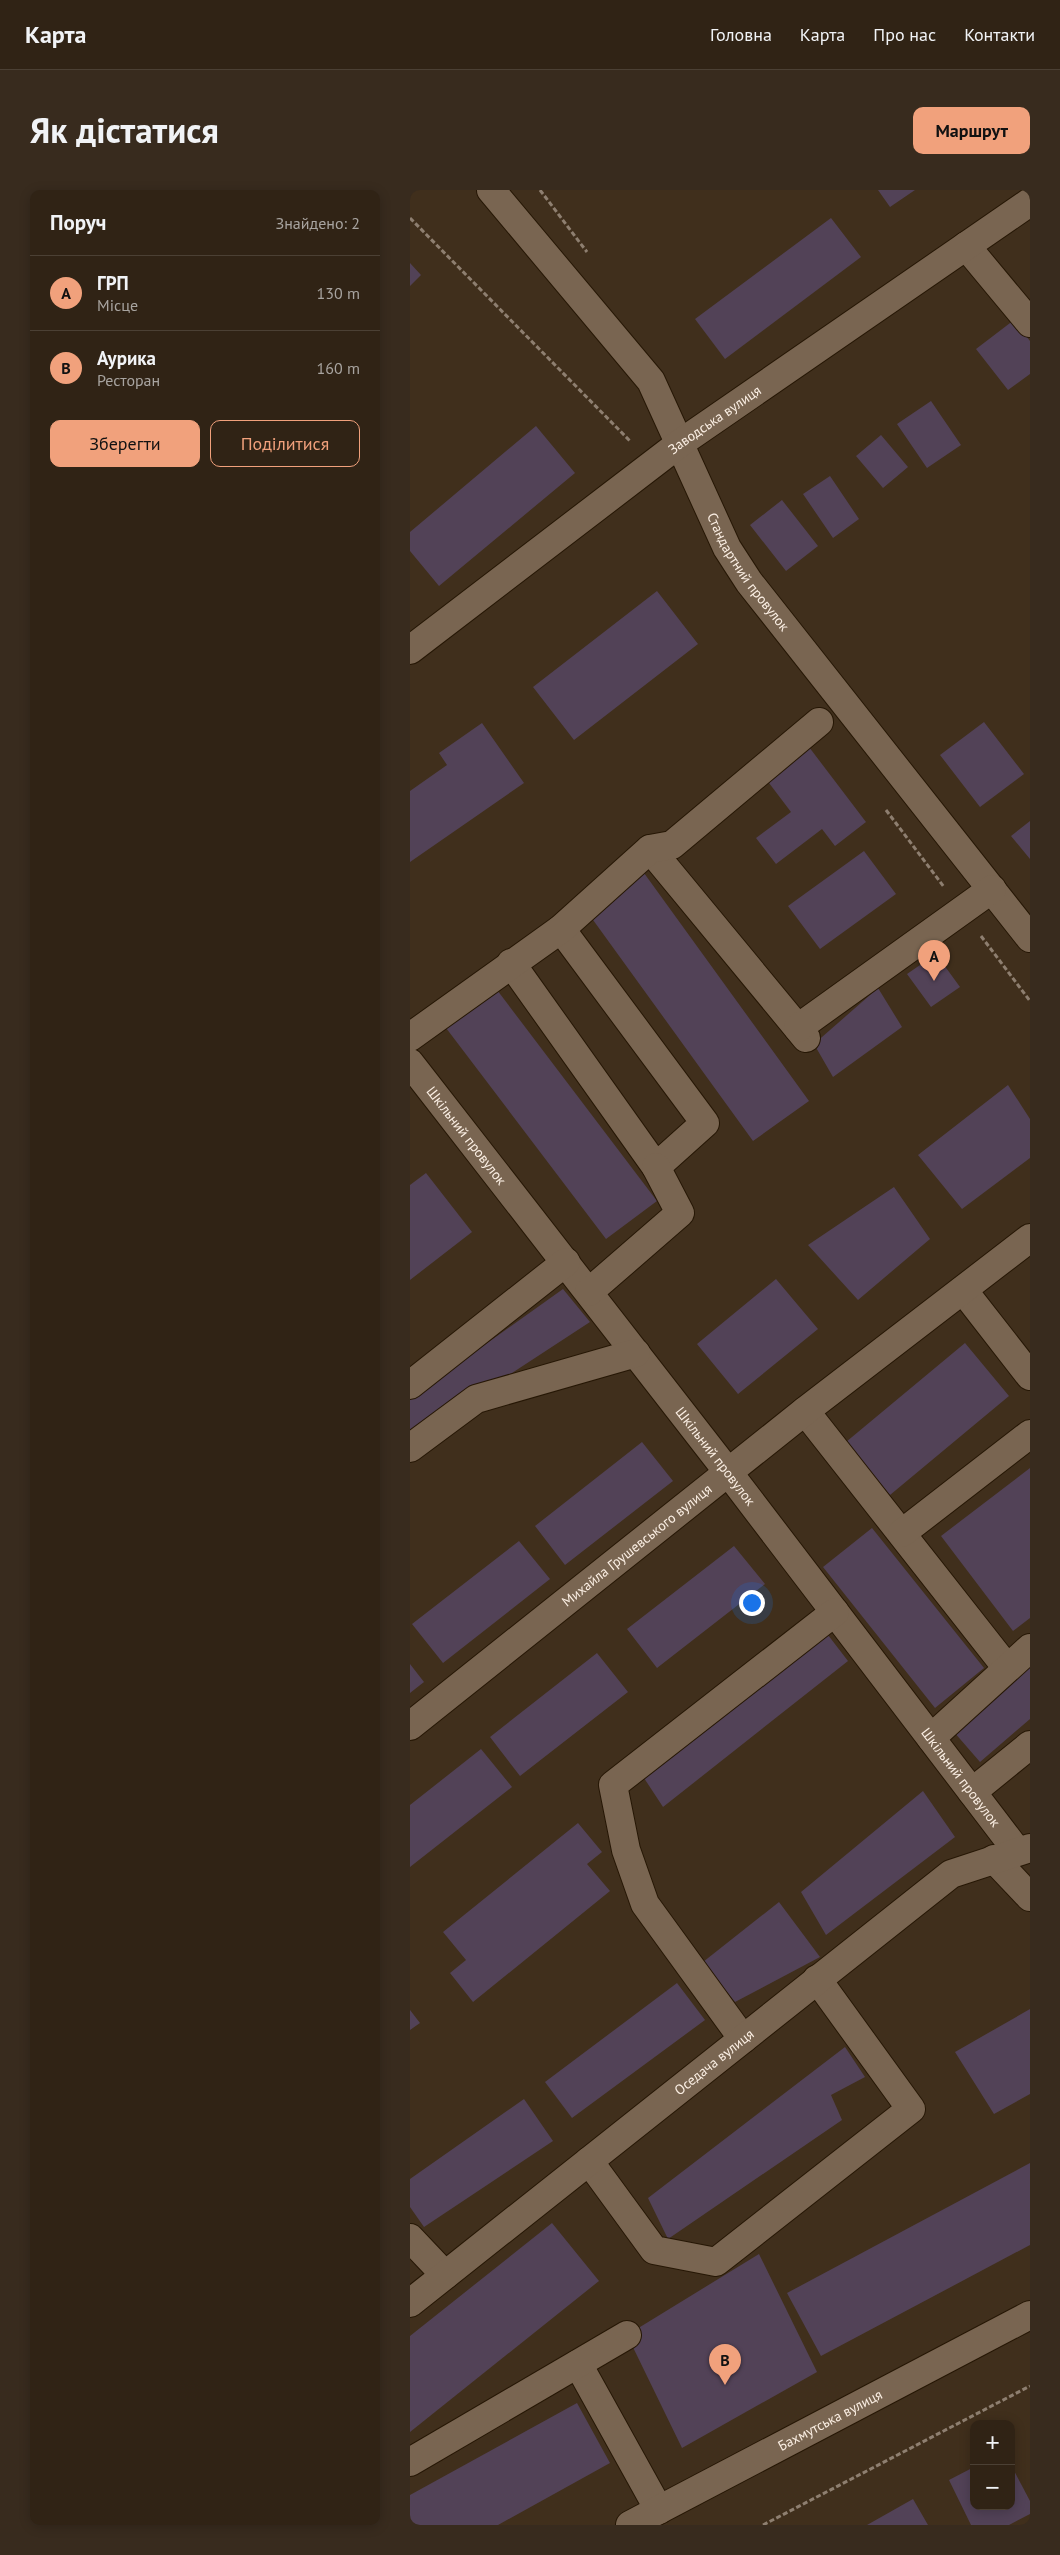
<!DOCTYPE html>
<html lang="uk">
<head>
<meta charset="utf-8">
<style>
	body { margin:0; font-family:"PT Sans",sans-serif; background:#382b1e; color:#f1f3f6 }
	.controls { position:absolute; right:15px; bottom:15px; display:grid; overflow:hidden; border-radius:10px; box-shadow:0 2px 12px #0003 }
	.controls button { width:45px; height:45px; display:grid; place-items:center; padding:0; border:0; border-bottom:1px solid #4b4034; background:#302315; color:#f1f3f6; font:25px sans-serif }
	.you { position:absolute; left:341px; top:1412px; width:18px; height:18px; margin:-12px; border:4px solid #fff; border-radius:50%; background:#1a73e8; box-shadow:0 0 0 8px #1a73e833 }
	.badge { display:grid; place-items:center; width:32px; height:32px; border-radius:50%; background:#f1a17c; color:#111; font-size:16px; font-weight:700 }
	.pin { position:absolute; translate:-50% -41px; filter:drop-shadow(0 1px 2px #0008) }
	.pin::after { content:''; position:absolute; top:26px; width:18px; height:15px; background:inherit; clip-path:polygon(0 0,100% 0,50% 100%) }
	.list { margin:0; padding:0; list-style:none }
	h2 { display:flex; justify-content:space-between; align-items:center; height:65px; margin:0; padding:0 20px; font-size:21px }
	h2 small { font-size:16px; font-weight:400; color:#a8a4a0 }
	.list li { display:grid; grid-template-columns:32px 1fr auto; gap:15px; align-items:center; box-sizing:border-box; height:75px; padding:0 20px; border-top:1px solid #4b4034 }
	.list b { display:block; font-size:19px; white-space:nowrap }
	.list p { margin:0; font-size:16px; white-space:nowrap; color:#a8a4a0 }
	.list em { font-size:16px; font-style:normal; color:#a8a4a0 }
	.actions { display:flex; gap:10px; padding:15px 20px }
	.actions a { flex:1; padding:11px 0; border:1px solid #f1a17c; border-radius:10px; text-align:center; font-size:18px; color:#f1a17c }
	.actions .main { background:#f1a17c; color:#111 }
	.map { position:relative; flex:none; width:620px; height:2335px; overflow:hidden; border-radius:10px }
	header { display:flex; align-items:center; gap:30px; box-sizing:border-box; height:70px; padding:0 25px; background:#302315; border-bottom:1px solid #4b4034 }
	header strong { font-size:24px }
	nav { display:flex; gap:28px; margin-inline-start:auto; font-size:18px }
	.intro { display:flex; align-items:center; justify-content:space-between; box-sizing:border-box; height:120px; padding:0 30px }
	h1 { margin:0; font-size:35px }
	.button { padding:12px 22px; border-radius:10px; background:#f1a17c; color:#111; font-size:18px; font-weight:700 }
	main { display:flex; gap:30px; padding:0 30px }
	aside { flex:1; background:#302315; border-radius:10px; box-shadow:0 2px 12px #0003 }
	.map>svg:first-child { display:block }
</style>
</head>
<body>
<header>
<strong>Карта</strong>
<nav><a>Головна</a><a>Карта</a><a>Про нас</a><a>Контакти</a></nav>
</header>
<div class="intro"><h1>Як дістатися</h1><a class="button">Маршрут</a></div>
<main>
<aside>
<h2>Поруч<small>Знайдено: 2</small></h2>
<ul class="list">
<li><span class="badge">A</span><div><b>ГРП</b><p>Місце</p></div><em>130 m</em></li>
<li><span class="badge">B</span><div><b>Аурика</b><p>Ресторан</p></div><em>160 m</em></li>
</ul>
<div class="actions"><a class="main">Зберегти</a><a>Поділитися</a></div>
</aside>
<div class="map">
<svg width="620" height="2335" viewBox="0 0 620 2335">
	<rect width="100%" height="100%" fill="#402f1c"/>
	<!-- building -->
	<path fill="#524257" d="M468,0H505L480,17Z
		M421,28L451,67L315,169L285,129Z
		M0,73L11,85L0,96Z
		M604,130L620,151V184L598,200L566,159Z
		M521,211L551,255L517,278L487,234Z
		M126,236L165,283L29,396L0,361V342Z
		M471,245L498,277L473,298L446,266Z
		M420,286L449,329L423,348L393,304Z
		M372,310L408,356L376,381L340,335Z
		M247,401L288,454L164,550L123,497Z
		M574,532L614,584L570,617L530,565Z
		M72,533L114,593L0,672V601L37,575L29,563Z
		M399,557L456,632L425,656L412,639L366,674L346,648L381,622L356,589Z
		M620,631V669L601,646Z
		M454,661L486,704L410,759L378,716Z
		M234,683L399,911L343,951L178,723Z
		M526,764L550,797L521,817L497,784Z
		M84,796L247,1011L196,1049L33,834Z
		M468,798L492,837L423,887L404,854Z
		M598,895L620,929V968L552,1019L508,965Z
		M16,983L62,1042L0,1090V995Z
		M484,997L520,1049L448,1110L398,1055Z
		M366,1089L408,1139L328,1204L287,1154Z
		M153,1099L180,1132L102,1183L77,1192L0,1242V1208Z
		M555,1153L599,1206L480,1305L436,1252Z
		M232,1252L263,1291L155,1375L125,1336Z
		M620,1278V1428L603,1441L531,1346Z
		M462,1338L574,1478L525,1518L413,1377Z
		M109,1351L140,1389L33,1473L2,1434Z
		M324,1356L355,1394L247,1478L217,1439Z
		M418,1445L438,1471L253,1617L234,1588Z
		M187,1463L218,1502L110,1586L80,1547Z
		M0,1474L14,1492L0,1503Z
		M620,1477V1529L570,1572L544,1542Z
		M71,1559L102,1597L0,1677V1615Z
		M513,1601L545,1647L416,1745L391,1702Z
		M168,1633L192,1662L177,1674L200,1701L63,1812L40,1783L56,1770L33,1742Z
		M369,1712L410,1767L325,1812L293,1772Z
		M267,1793L295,1830L162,1928L135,1892Z
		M620,1819V1904L584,1924L545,1862Z
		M0,1820L10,1833L0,1840Z
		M435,1857L455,1887L421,1905L432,1930L258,2049L238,2008Z
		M114,1909L143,1951L14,2037L0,2017V1989Z
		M620,1973V2055L411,2166L377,2103Z
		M142,2033L189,2091L0,2242V2146Z
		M349,2064L407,2182L272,2258L217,2145Z
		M167,2213L200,2273L88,2335H0V2305Z
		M601,2275L620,2311V2324L599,2335H561L539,2290L564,2277V2316H601Z
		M503,2309L518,2335H457Z"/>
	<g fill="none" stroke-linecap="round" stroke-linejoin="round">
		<!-- minor casing -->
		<g stroke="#261705" stroke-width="30">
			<g id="minor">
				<path id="s1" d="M81,0L241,191L317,358L339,392L620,748"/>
				<path d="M556,56L620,133"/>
				<path id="s2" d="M0,460L269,254L620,12"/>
				<path d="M240,659L396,848"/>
				<path d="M101,773L246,977L295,933L151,739"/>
				<path d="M388,838L582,699"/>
				<path d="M0,847L151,739L240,659L262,655L409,532"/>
				<path id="s3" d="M0,873L318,1282L607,1661"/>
				<path d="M553,1100L620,1186"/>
				<path d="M179,1102L270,1023L246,977"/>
				<path d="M0,1195L156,1072"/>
				<path d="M395,1221L597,1478"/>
				<path d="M0,1258L66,1209L226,1163"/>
				<path d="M492,1343L620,1244"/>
				<path id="s4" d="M0,1536L395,1221L620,1048"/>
				<path d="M521,1548L620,1458"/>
				<path d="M562,1602L620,1555"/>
				<path d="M584,1669L620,1707"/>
				<path d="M333,1849L235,1714L216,1660L203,1595L425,1422"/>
				<path d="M179,1971L244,2060L306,2072L501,1919L407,1789"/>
				<path d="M0,2048L35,2085"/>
				<path id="s5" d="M0,2113L541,1684L620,1658"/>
				<path d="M168,2174L249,2320"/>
				<path d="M0,2272L217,2145"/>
				<path id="s6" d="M220,2335L620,2125"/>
			</g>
		</g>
		<!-- path -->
		<path stroke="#8e7f70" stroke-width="3" stroke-dasharray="5 2.5" stroke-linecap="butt" d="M130,0L177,62
			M0,28L220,251
			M476,620L534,697
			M571,746L620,811
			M353,2335L620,2196"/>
		<!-- minor -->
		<use href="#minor" stroke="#796551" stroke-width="28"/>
	</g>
	<g text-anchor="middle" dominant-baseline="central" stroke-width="4.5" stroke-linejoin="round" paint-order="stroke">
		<!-- street labels -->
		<g font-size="14" fill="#fbefe4" stroke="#362513">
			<text stroke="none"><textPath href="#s2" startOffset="382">Заводська вулиця</textPath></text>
			<text stroke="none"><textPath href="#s1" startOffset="464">Стандартний провулок</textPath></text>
			<text stroke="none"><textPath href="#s3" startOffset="92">Шкільний провулок</textPath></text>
			<text stroke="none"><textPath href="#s3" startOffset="498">Шкільний провулок</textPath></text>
			<text stroke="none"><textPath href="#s4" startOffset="290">Михайла Грушевського вулиця</textPath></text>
			<text stroke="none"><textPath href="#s3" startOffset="902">Шкільний провулок</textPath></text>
			<text stroke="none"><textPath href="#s5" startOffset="388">Оседача вулиця</textPath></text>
			<text stroke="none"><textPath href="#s6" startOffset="226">Бахмутська вулиця</textPath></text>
		</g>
	</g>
</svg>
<div class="controls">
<button>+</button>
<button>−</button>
</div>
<div class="you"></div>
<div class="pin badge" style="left:524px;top:791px">A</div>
<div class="pin badge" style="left:315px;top:2195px">B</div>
</div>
</main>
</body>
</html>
